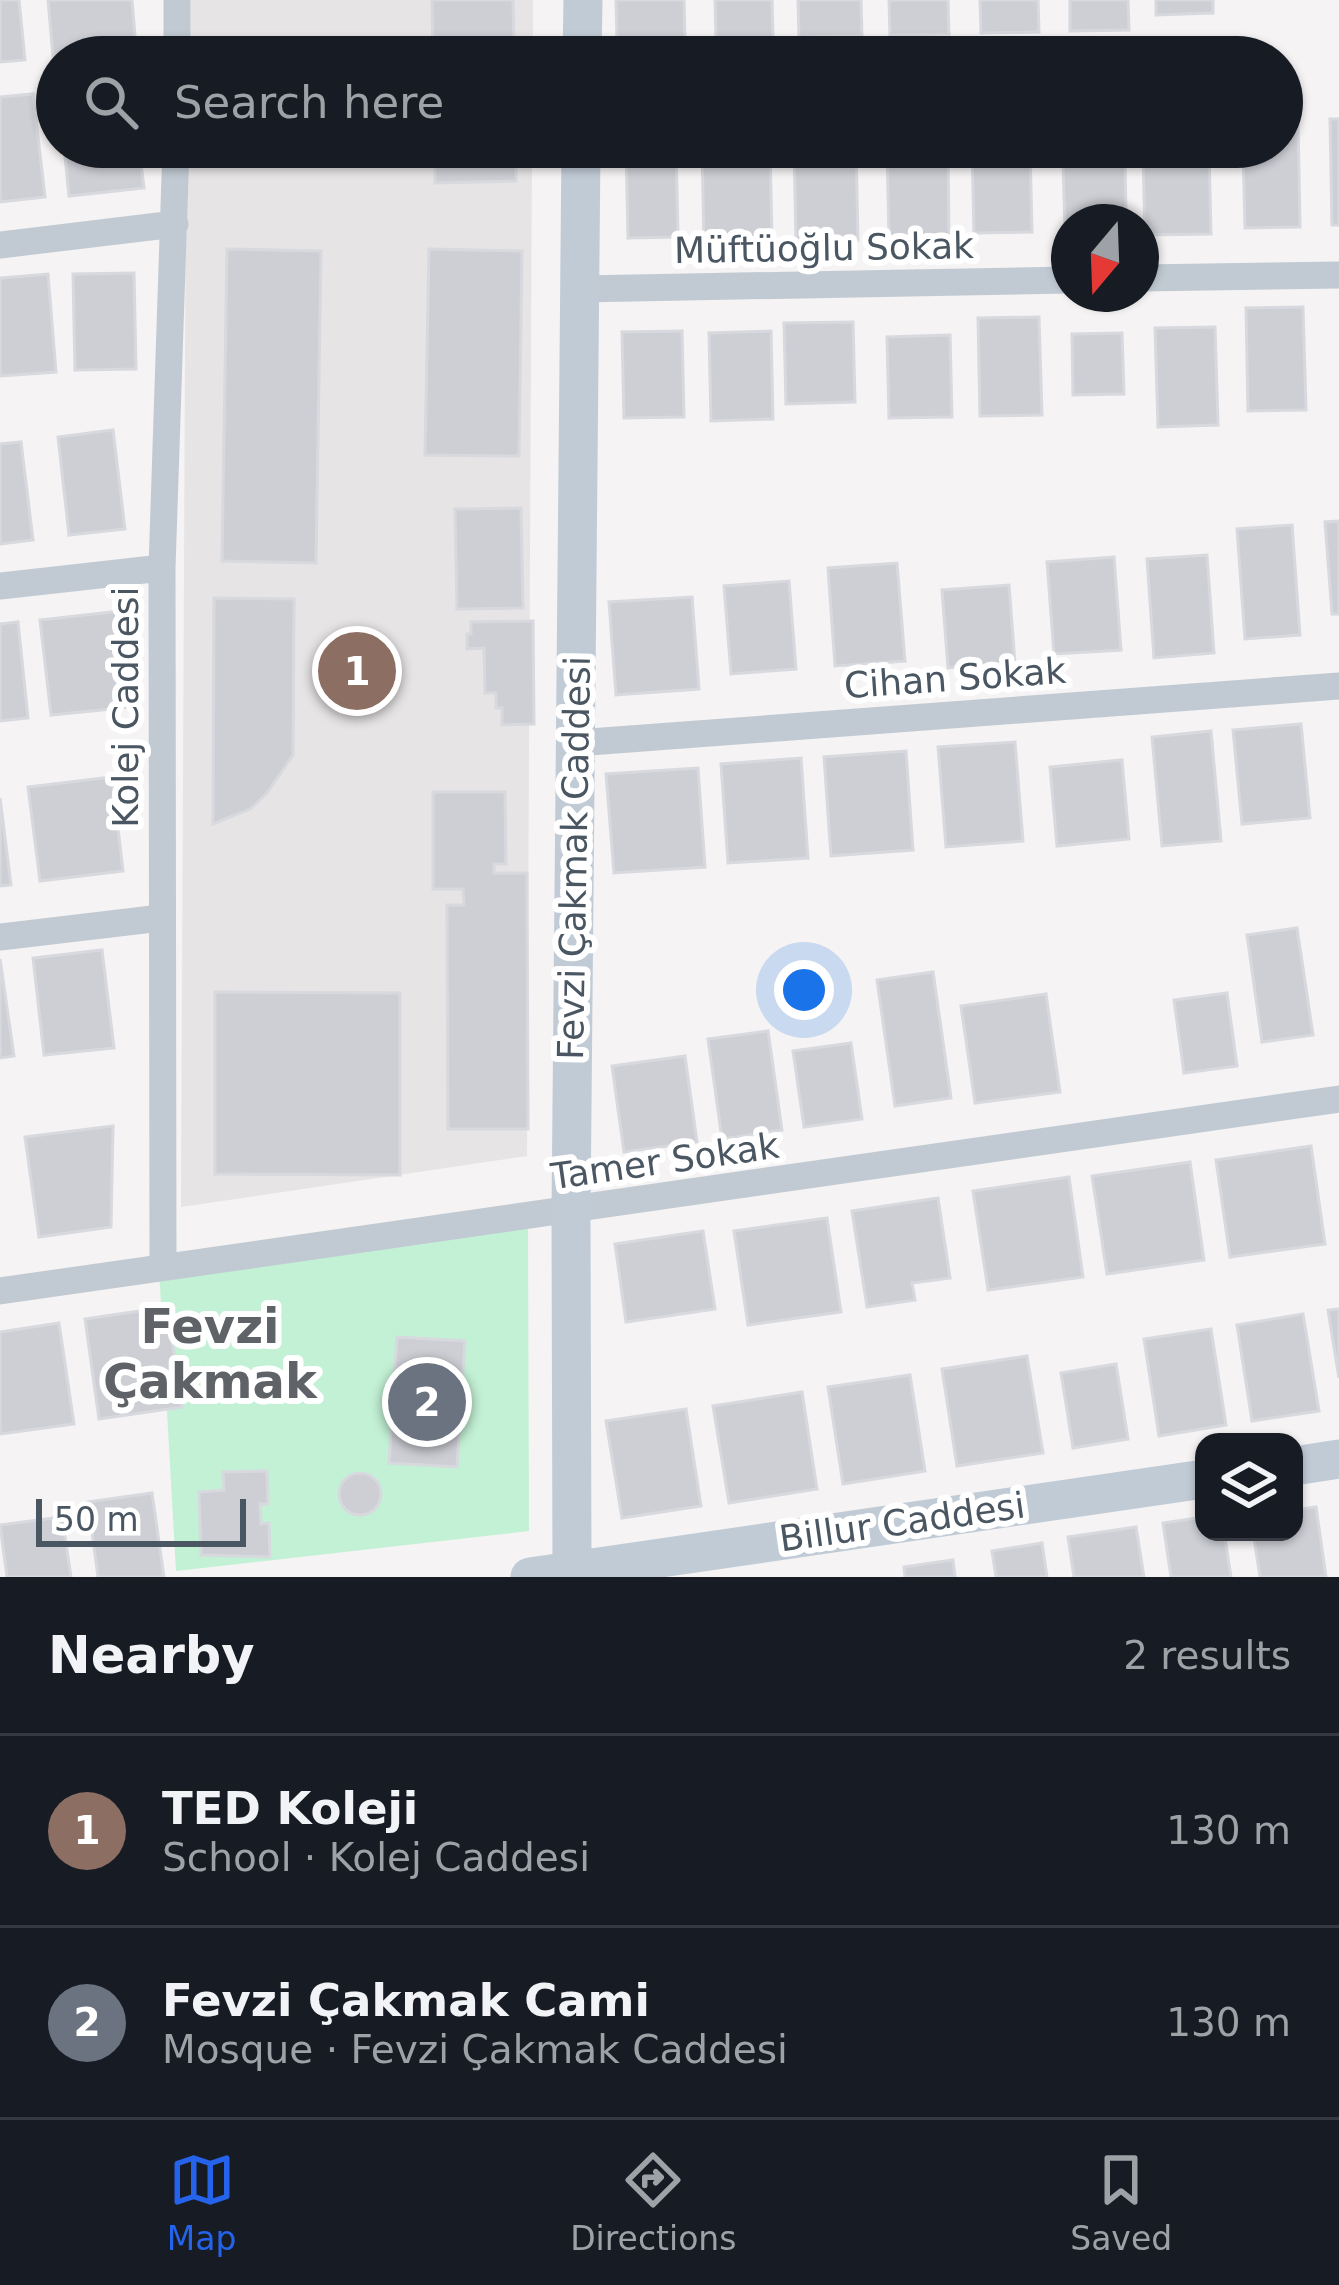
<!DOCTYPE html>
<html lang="en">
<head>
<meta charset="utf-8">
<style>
	body { margin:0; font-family:"DejaVu Sans",sans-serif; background:#242831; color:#f1f3f6 }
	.controls { position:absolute; right:36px; bottom:36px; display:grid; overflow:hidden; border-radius:24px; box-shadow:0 3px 9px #0004 }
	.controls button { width:108px; height:108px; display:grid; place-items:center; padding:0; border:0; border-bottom:3px solid #363941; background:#171b24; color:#f1f3f6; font:60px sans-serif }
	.compass { position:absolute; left:1051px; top:204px; width:108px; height:108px; border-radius:50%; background:#171b24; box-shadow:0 3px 9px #0004; rotate:199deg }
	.scale { position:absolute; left:36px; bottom:30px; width:210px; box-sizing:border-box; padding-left:12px; border:6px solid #4a5661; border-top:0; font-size:33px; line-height:42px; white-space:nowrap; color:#4a5661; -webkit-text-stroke:9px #fff; paint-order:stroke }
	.you { position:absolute; left:804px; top:990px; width:42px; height:42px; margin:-30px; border:9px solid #fff; border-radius:50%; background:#1a73e8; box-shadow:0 0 0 18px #1a73e833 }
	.badge { display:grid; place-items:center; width:78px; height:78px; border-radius:50%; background:#2563eb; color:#fff; font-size:39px; font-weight:700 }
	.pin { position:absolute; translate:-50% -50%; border:6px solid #fff; box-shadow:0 3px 12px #0006 }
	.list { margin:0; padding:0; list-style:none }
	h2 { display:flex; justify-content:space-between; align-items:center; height:156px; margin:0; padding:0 48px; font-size:51px }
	h2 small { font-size:39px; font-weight:400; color:#9ea1a6 }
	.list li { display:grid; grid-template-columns:78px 1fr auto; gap:36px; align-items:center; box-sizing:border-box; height:192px; padding:0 48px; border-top:3px solid #363941 }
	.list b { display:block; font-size:45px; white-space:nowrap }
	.list p { margin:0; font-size:39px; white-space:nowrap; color:#9ea1a6 }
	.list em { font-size:39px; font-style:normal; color:#9ea1a6 }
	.icon { flex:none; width:66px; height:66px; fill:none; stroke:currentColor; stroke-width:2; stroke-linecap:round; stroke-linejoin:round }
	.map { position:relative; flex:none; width:1339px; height:1577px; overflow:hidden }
	.search { position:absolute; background:#171b24; box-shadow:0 3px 9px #0004; left:36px; right:36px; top:36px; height:132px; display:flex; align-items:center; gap:30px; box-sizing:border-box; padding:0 42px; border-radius:66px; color:#9ea1a6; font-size:45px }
	.sheet { height:540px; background:#171b24 }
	nav { display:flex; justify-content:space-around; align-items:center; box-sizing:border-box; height:168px; border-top:3px solid #363941; background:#171b24; font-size:33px; color:#9ea1a6 }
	nav a { display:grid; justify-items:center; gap:6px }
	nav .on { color:#2563eb }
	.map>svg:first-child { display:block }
</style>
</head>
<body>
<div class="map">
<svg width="1339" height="1577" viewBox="0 0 1339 1577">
	<rect width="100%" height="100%" fill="#f5f3f3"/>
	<!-- education -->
	<path fill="#e6e4e5" d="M187,0H533V57H187Z
		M186,147H532L527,1156L181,1207Z"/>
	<!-- green -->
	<path fill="#c3f1d5" d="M528,1221L529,1531L176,1571L159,1269Z"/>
	<!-- building -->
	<path fill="#cdcfd5" stroke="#d7d9de" stroke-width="3" d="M0,0H19L25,60L0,62Z
		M48,0H132L136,48L53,56Z
		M432,0H513L514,57H433Z
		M616,0H684L685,40L617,41Z
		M715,0H772L773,38L716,39Z
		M798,0H861L862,36L799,37Z
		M889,0H948L949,34L890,35Z
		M980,0H1038L1039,32L981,33Z
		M1070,0H1128L1129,30L1070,31Z
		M1156,0H1213V13L1156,15Z
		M33,94L45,197L0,202V97Z
		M1330,119H1339V225H1332Z
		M1298,121L1300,227L1245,228L1243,147H1282V122Z
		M64,147H139L144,188L69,196Z
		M241,147H412V155L241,158Z
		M435,147H516V181L435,183Z
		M626,147H676L678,237L628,238Z
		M702,147H770L772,241L704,243Z
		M794,147H856L858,240L796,241Z
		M887,147H948L949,239L889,240Z
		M972,147H1030L1032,232L974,233Z
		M1209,152L1211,234L1145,235L1143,153Z
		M1125,159L1126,222H1069V231H1065L1063,161Z
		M227,249L321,251L316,563L222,561Z
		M429,249L522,251L519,456L425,455Z
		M134,273L136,369L75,370L73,274Z
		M48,274L56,372L0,376V278Z
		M1303,307L1306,410L1248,411L1246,308Z
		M1039,317L1042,415L980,416L978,318Z
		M853,322L855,402L786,404L784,323Z
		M1215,327L1218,425L1158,427L1155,328Z
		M682,331L684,417L624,418L622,332Z
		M771,331L773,419L711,421L709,333Z
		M1122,333L1124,394L1073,395L1072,334Z
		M950,335L952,417L889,418L887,337Z
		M113,430L125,529L69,535L58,437Z
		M21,442L33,540L0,544V444Z
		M521,508L523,608L457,609L455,509Z
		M1339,521V614H1332L1325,522Z
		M1292,525L1300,635L1245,639L1237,529Z
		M1207,555L1214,653L1154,658L1147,559Z
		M1114,557L1121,650L1054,654L1047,562Z
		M897,563L905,661L835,666L828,568Z
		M789,581L796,669L731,674L724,586Z
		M1009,585L1015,663L948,668L942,590Z
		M692,597L699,689L616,695L609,602Z
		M214,598L294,599L293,755L267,793L250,809L213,824Z
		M121,611L132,707L51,715L40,620Z
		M533,621L534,724L502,725V708H496V693H485L484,648L467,649V634H471V622Z
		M18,622L28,718L0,721V624Z
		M1301,724L1310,818L1242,824L1233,730Z
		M1211,731L1221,841L1162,846L1152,737Z
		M1015,742L1023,841L946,847L938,747Z
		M906,751L913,850L831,856L824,757Z
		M801,758L808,858L728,863L721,764Z
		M1122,760L1129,839L1057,846L1050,767Z
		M698,768L705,867L614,873L606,774Z
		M112,777L123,871L40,881L28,787Z
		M433,792H505L506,864H494V873H527L528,1129H448L447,905H464L463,889H433Z
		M0,798L11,885L0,886Z
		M1297,928L1313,1035L1262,1042L1247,935Z
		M102,950L114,1048L44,1055L33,958Z
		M0,959L14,1056L0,1058Z
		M933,972L951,1098L895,1106L877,980Z
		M215,992L400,993V1175L215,1174Z
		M1227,993L1237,1066L1184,1073L1174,1000Z
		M1046,994L1060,1092L975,1103L961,1006Z
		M768,1031L782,1130L722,1139L708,1039Z
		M851,1043L862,1119L804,1127L793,1051Z
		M685,1056L697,1142L624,1152L612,1066Z
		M113,1126L111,1227L39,1237L25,1137Z
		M1311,1146L1325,1244L1230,1257L1216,1160Z
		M1190,1162L1204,1260L1107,1274L1092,1176Z
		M1069,1177L1083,1277L988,1290L973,1191Z
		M938,1198L950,1278L912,1283L915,1300L867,1307L852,1211Z
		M827,1218L841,1312L748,1325L734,1231Z
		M703,1231L715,1309L626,1322L615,1244Z
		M167,1307L182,1407L99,1419L85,1319Z
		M1339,1309V1378L1328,1310Z
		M1303,1314L1319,1411L1252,1421L1237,1325Z
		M59,1323L74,1424L0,1434V1332Z
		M1211,1329L1226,1425L1159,1436L1144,1339Z
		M397,1337L465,1341L457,1467L389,1463Z
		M1027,1356L1043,1453L957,1466L942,1369Z
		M1116,1364L1128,1439L1073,1448L1061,1373Z
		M910,1375L925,1471L843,1484L828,1387Z
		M802,1392L817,1489L729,1503L713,1406Z
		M686,1409L701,1506L622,1518L606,1421Z
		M267,1471L268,1504H260L261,1524L269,1523L270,1557L201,1555L199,1492L224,1490L223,1472Z
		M339 1494a21 21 0 1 1 42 0a21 21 0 1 1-42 0Z
		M152,1493L164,1577H98L88,1502Z
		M1316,1507L1326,1577H1260L1253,1532H1294V1510Z
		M62,1517L71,1577H7L0,1525Z
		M1204,1517V1532H1224L1231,1577H1171L1163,1523Z
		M1136,1527L1144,1577H1074L1068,1537Z
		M1042,1543L1047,1577H996L992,1551Z
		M953,1560L955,1577H905L904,1567Z"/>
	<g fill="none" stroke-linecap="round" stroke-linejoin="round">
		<!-- street -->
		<path stroke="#c1cad2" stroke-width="27" d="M177,57V0
			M0,245L175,224
			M1141,278L1339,275
			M580,289L1069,280
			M0,586L162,568
			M576,743L1339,686
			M0,937L161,918
			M163,1267L162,568L176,147
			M0,1291L1339,1099"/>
		<!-- secondary -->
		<path stroke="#c1cbd6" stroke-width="39" d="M582,57L583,0
			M1294,1466L1339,1459
			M572,1570L571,1212L581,147
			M530,1577L1204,1479"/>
	</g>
	<g text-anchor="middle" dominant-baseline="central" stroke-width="12" stroke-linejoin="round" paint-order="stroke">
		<!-- street labels -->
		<g font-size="36" fill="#4a5661" stroke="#fff">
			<text transform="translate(824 248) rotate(-1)">Müftüoğlu Sokak</text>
			<text transform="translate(955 678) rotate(-4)">Cihan Sokak</text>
			<text transform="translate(125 707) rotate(-90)">Kolej Caddesi</text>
			<text transform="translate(574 858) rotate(-89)">Fevzi Çakmak Caddesi</text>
			<text transform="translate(665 1161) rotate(-8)">Tamer Sokak</text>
			<text transform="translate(902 1522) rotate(-8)">Billur Caddesi</text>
		</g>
		<!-- district labels -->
		<g font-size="48" font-weight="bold" fill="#5f6368" stroke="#fff">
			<text x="210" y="1326">Fevzi<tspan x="210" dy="55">Çakmak</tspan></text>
		</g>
	</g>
</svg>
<div class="controls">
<button><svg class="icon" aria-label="layers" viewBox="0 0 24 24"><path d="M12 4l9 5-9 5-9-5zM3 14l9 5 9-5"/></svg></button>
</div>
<svg class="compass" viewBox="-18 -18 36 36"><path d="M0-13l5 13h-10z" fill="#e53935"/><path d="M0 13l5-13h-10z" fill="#9ea1a6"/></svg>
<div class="scale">50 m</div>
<div class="you"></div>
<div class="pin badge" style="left:357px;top:671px;background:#8d6e63">1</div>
<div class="pin badge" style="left:427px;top:1402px;background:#6b7280">2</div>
<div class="search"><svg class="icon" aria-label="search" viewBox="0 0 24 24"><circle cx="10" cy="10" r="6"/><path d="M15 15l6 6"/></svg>Search here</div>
</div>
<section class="sheet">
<h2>Nearby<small>2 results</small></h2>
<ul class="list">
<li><span class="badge" style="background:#8d6e63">1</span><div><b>TED Koleji</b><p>School · Kolej Caddesi</p></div><em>130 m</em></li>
<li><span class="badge" style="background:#6b7280">2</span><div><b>Fevzi Çakmak Cami</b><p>Mosque · Fevzi Çakmak Caddesi</p></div><em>130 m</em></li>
</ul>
</section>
<nav>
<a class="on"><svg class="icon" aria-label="map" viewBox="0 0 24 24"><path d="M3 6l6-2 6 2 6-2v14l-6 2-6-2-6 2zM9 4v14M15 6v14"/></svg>Map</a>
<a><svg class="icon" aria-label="directions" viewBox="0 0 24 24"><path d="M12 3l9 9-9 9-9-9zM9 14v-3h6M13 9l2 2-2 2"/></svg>Directions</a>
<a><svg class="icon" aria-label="saved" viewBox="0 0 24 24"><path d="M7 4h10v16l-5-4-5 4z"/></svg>Saved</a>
</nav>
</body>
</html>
